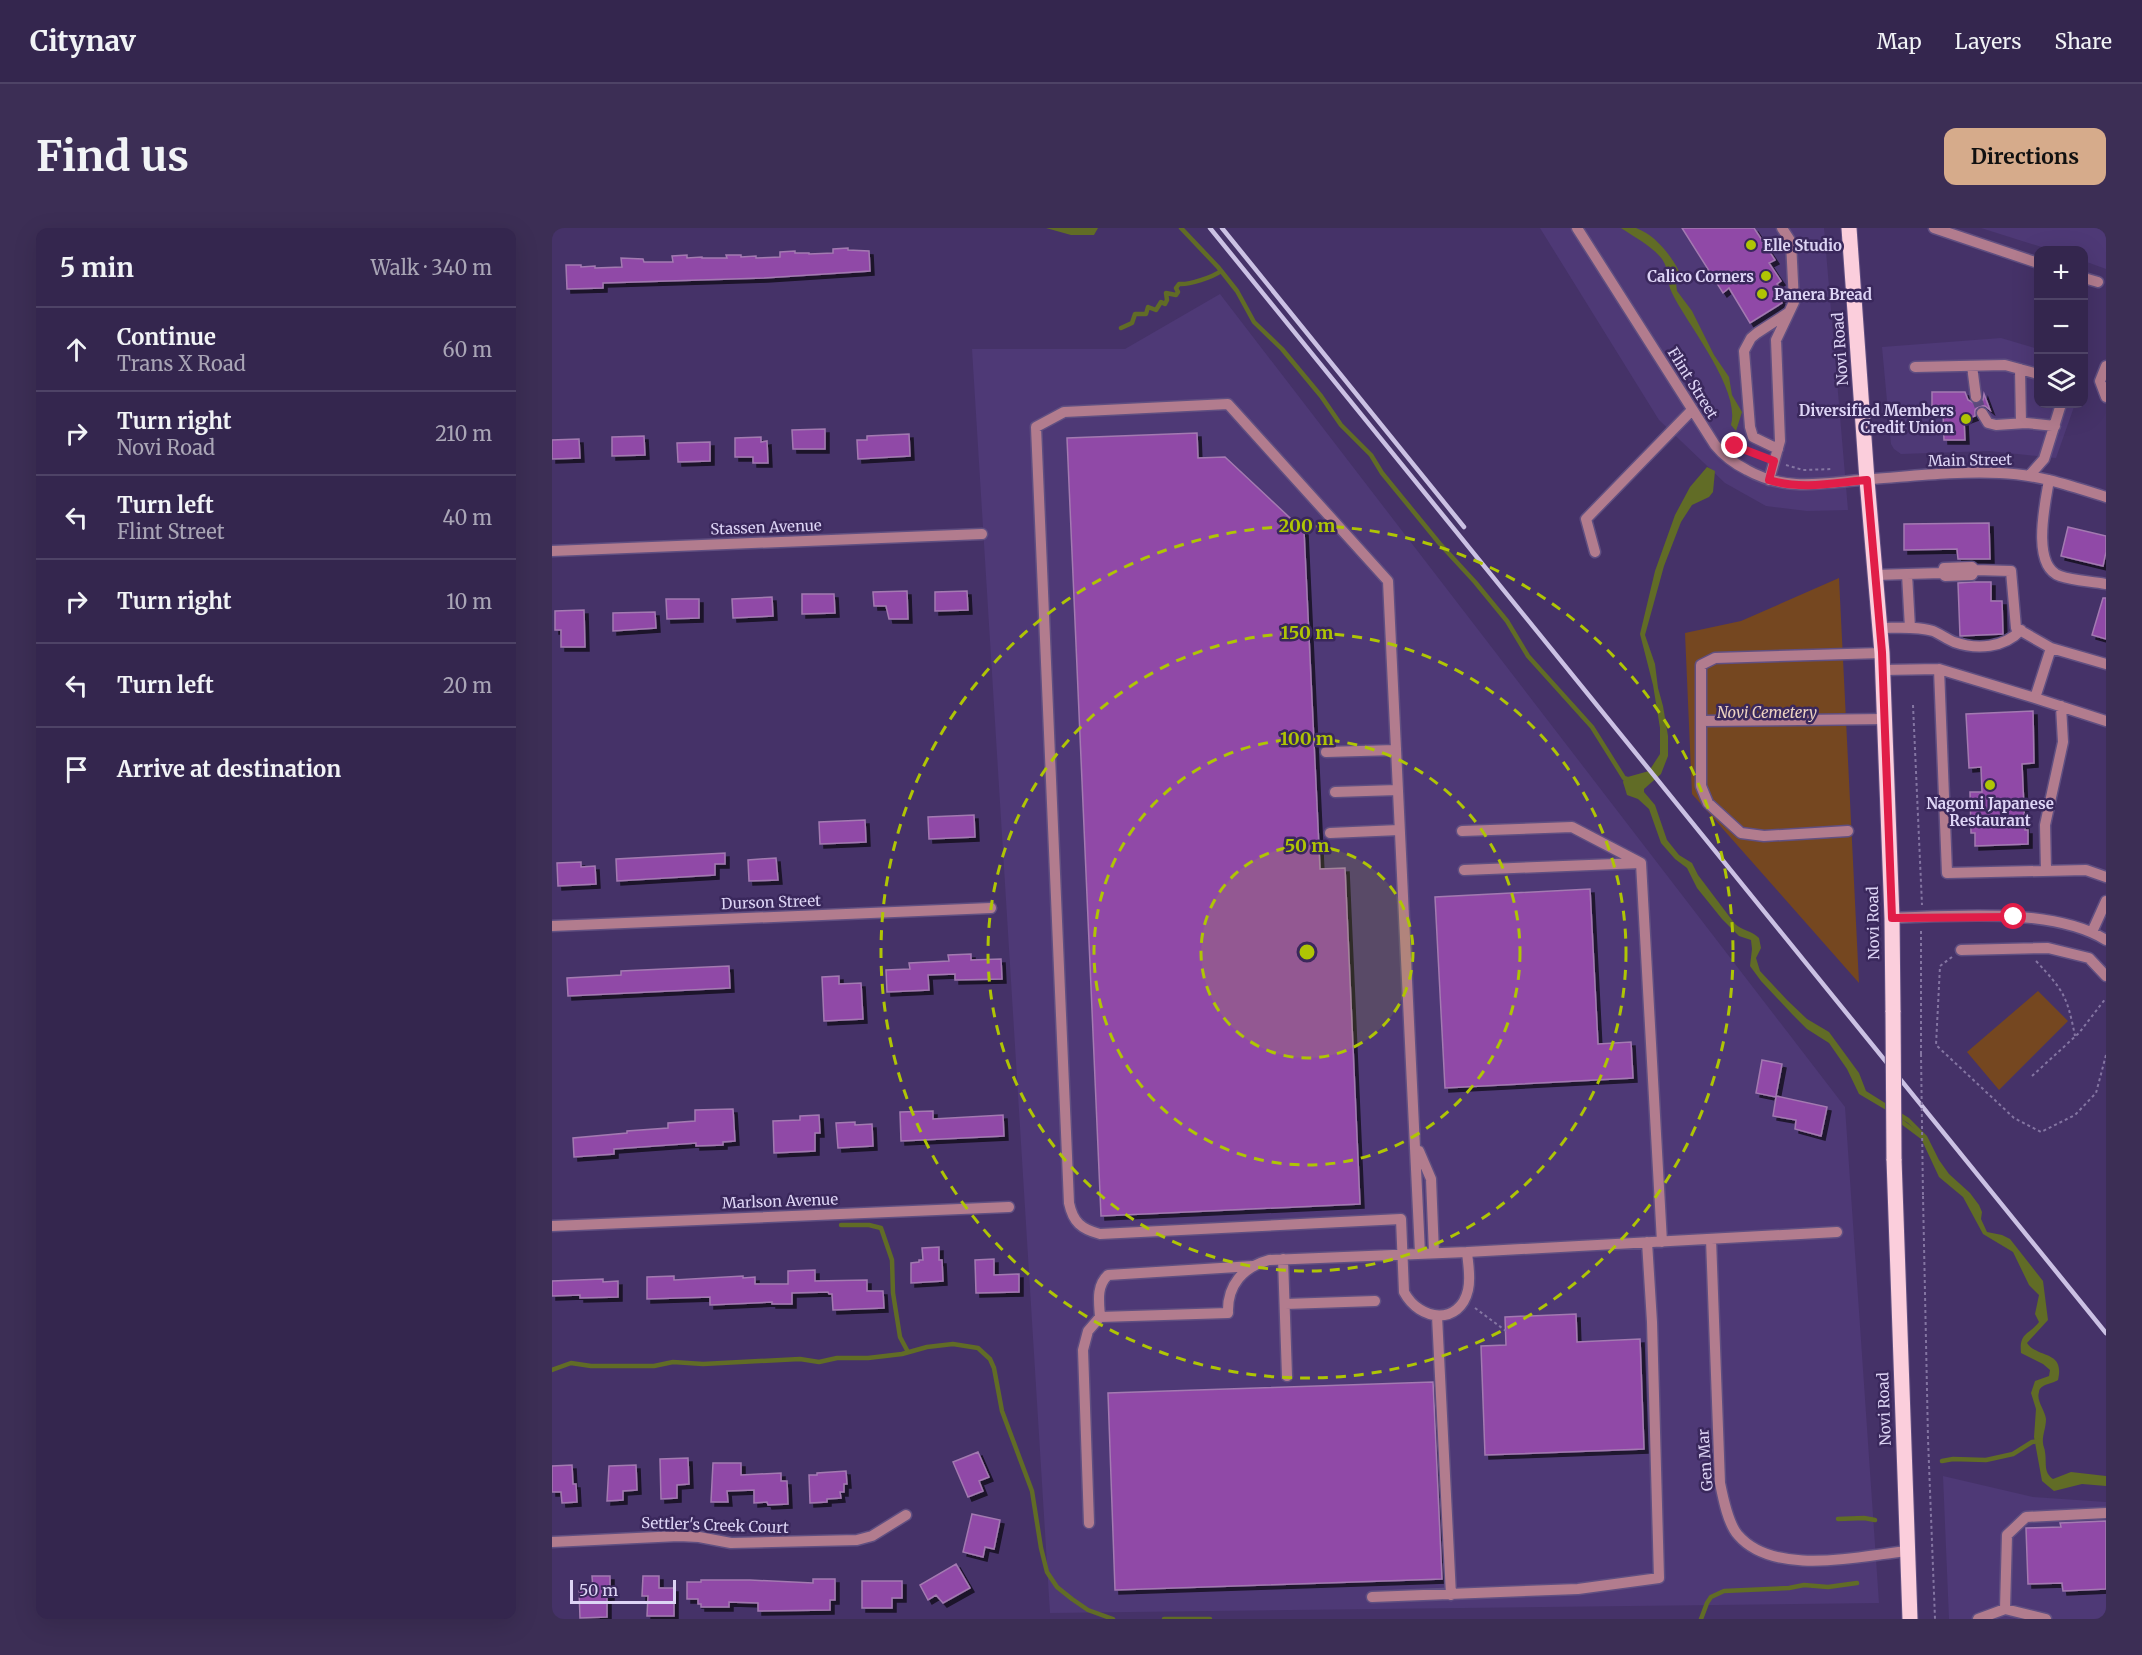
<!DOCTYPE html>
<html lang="en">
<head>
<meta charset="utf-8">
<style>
	body { margin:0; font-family:Merriweather,serif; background:#3c2e55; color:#f1f3f6 }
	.controls { position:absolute; right:18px; top:18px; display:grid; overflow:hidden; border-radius:12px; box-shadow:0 6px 24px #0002 }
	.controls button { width:54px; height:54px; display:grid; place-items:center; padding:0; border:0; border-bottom:2px solid #4e4366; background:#34264e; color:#f1f3f6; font:30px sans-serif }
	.scale { position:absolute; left:18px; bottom:15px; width:106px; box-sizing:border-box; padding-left:6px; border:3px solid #ddd4f5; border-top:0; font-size:16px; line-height:21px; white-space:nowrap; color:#ddd4f5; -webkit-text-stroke:4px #3a285c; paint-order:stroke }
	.stop { position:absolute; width:18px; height:18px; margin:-14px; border:4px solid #e11d48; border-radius:50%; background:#fff }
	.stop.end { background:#e11d48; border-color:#fff; box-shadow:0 2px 6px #0008 }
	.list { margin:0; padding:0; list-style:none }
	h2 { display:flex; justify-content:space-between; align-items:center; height:78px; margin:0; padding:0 24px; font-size:26px }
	h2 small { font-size:20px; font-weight:400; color:#a9a5b6 }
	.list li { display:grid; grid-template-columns:39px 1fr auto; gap:18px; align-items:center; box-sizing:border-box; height:84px; padding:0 24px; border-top:2px solid #4e4366 }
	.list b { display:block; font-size:22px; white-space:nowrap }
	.list p { margin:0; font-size:20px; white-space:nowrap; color:#a9a5b6 }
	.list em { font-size:20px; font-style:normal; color:#a9a5b6 }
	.icon { flex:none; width:33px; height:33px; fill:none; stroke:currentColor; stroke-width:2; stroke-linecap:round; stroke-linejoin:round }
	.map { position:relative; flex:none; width:1554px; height:1391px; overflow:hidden; border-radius:12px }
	header { display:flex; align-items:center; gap:36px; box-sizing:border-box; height:84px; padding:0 30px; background:#34264e; border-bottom:2px solid #4e4366 }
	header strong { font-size:28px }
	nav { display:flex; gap:33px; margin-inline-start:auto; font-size:21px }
	.intro { display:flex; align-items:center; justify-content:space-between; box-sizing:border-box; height:144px; padding:0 36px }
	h1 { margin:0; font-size:42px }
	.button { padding:15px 27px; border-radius:12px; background:#d6ab8b; color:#111; font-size:21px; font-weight:700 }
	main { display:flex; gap:36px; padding:0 36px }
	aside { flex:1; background:#34264e; border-radius:12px; box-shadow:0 6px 24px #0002 }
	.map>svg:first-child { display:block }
</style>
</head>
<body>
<header>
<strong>Citynav</strong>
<nav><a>Map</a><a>Layers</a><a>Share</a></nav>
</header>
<div class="intro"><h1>Find us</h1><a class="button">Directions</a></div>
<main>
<aside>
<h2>5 min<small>Walk · 340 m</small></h2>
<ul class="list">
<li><svg class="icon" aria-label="ahead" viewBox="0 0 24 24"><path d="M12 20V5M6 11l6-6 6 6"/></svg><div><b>Continue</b><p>Trans X Road</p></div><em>60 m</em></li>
<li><svg class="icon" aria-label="right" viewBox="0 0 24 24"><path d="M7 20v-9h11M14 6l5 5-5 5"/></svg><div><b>Turn right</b><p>Novi Road</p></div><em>210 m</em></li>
<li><svg class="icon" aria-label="left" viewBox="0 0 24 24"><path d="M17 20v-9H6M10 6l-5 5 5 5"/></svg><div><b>Turn left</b><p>Flint Street</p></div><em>40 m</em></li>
<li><svg class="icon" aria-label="right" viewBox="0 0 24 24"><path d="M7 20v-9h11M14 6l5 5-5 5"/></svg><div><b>Turn right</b></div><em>10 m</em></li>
<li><svg class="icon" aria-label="left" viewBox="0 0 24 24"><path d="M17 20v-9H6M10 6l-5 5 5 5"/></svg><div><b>Turn left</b></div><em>20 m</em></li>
<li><svg class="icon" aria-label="arrive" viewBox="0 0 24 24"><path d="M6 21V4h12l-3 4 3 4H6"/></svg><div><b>Arrive at destination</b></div></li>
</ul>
</aside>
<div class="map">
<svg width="1554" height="1391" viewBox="0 0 1554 1391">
	<defs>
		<filter id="shadow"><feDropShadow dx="4" dy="4" stdDeviation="0" flood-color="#0009"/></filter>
	</defs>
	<rect width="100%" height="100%" fill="#453268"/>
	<!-- built -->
	<path fill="#4e3976" d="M988,0H1272L1296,282L1255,283L1214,278L1173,255L1107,192Z
		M1429,0H1554V41L1532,33V22H1499Z
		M668,66L1293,879L1327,1375L498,1385L420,121H573Z
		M1449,110L1486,121V176H1523L1504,230L1437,223L1349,226L1342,221L1339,216L1330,119Z
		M1391,1248L1481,1269L1554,1274V1391H1397Z"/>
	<!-- green -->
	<path fill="#754720" d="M1287,350L1307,755L1140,566L1133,405L1189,393Z
		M1486,763L1516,793L1447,862L1415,824Z"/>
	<!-- water -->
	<path fill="#616c26" d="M494,0H546L542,7H519Z
		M1069,0C1073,0 1080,0 1084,0C1103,7 1118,26 1127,43L1124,55L1125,63L1140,83L1162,127L1177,149L1180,167L1190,184L1184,203L1179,197C1189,161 1136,98 1120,65C1114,53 1118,42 1110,31C1100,18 1082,9 1069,0Z
		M1155,239L1163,243L1161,264L1157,269L1140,277L1129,294L1112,338L1093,407L1103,436L1106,460L1111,478L1116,508V528L1109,546L1092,561V564L1103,577L1115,612L1127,627L1140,635L1146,647L1183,696C1191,703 1199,702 1207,710L1209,720L1204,730L1208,743L1235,772L1255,791L1277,804L1307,845L1314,863L1357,890L1375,908L1387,932L1397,946L1418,965L1427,977L1430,984L1429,991L1435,1004L1450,1007L1458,1011L1491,1053L1496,1092L1475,1115C1486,1131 1513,1122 1506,1152C1500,1156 1488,1156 1487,1164C1484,1173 1493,1182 1494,1191C1494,1200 1490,1208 1491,1215C1491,1218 1493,1221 1493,1224C1495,1235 1491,1244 1501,1251L1519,1244L1554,1248V1258L1530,1256L1502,1263L1490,1253L1482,1209L1484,1181L1479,1165L1483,1153L1497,1148L1498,1142L1491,1136L1469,1125C1467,1104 1477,1107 1487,1094L1483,1086L1487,1067L1477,1057L1461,1024L1431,1006L1411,969L1387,949L1367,906L1356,895L1307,866L1295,841L1277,815L1255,801L1240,786L1209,753L1198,738L1200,721L1199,712L1187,708L1170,691L1145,660L1135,640L1123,631L1109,615L1097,581L1086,571L1075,567L1071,554L1072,550L1097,543L1108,526V500L1101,457L1088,406L1103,343L1123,287L1138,259Z"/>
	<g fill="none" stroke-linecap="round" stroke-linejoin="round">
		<!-- stream -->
		<path stroke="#616c26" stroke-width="4.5" d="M629,0L666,39L685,63L702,94L730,121L769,168L789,197L819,227L830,245L888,316L923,354L955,393L976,428L1040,499L1072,550L1075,551
			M569,100L580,95L583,86H594L596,79L604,82L609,74L613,76L615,72L614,65L624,67L626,64L624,60L627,56C637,57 661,49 669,43
			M1346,891L1370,909
			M289,997H317L329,1000L340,1032L341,1065L348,1109L356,1124
			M0,1142L19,1135L39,1138H102L121,1134L151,1136L248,1131L267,1134L285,1130H316L350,1126L375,1119L401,1116L426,1120L438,1131L442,1140L450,1183L480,1263L489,1320L495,1344L505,1359L520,1371L536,1382L561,1391
			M1390,1233L1401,1231L1434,1232L1461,1226L1480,1214L1488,1213
			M1286,1291L1312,1290L1323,1292
			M612,1391H658
			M1149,1391L1155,1375L1159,1369L1172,1363L1237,1360L1252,1357L1276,1359L1305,1355"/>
	</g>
	<!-- building -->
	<path fill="#9048a7" stroke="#a37ab1" stroke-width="1.5" filter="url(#shadow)" d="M1130,0H1202L1223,32L1217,35L1229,53L1225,56L1233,68L1228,71L1230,75L1198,95L1177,60L1171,65Z
		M296,20V22L317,23L318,43L212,50L51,55V60L15,61L14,37H29V39L43,38V40L70,39L69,30L91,31L92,34H121L120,28L135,27V30L150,29V30H175L174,27H189V29L204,28V30L228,29V24L243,23V25H257V26L281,25V21Z
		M1380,164H1413L1416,172L1424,176L1431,172L1432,166L1438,182L1433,178H1427L1423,182V188L1412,192L1413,212H1392L1391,184H1380Z
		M273,201V221H241L240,202Z
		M645,205L646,230L673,229L752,303L768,641L793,640L808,976L549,988L515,210Z
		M357,206L358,228L306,231L305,212H315V208Z
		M92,208L93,227L60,228V209Z
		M209,209V214L215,213L216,235H201V229H183V210Z
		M27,211L28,230L0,231V212Z
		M158,214V233L126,234L125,215Z
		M1437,295L1438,331H1406L1405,321L1352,322V296Z
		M1516,299L1554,308V324L1551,338L1509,328Z
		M1421,354H1439V373H1450L1451,406L1408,408L1406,355Z
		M355,363L356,391H337L334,378H322L321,364Z
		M415,363L416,382L383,383V364Z
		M250,366H282L283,385L250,386Z
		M220,369L221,388L181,390L180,371Z
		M1551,370H1554V411L1540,407Z
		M114,371H147V390L115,391Z
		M32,382L33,419H9V402H3V383Z
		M103,384L104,400L61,403V385Z
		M1481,483L1482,535L1470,536L1473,602H1476V616L1423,618V605H1419L1418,564H1430L1429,539L1417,540L1414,486Z
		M422,587L423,609L377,611L376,589Z
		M313,592L314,614L268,616L267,594Z
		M173,625V636H163V647L65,653L64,631Z
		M224,630L226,652L197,653L196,632Z
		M29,634V639L43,638L44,656L6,658L5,635Z
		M1038,661L1046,816L1079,814L1081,850L893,860L883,669Z
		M419,726V732L449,731L450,751L403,752V746L376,747L377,762L335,764L334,742L358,741L357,735L397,733L396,727Z
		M177,738L178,760L16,768L15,750L69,747V743Z
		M287,748V756L309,755L311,791L272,793L270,749Z
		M1210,832L1230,836L1224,868L1275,879L1269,908L1243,901L1244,892L1221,888L1224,869L1204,865Z
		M181,881L183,913L171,914V917L144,918V915L62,921V926L22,929L21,910L75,905V903L116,900V895L143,893V882Z
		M381,883V891L451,887L452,908L349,913L348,884Z
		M267,887L268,905H263V923L222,925L221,893L248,892V888Z
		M303,894V897L320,896L321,918L286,920L284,895Z
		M387,1019V1032H390L391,1053L359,1055V1035L367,1034V1032H371L370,1020Z
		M442,1031V1047L467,1046V1064L424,1065L423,1032Z
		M263,1042V1053L315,1052V1063H331L332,1080L281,1082L280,1066H277L276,1064L240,1065V1076H220V1074L158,1077V1069L95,1071V1049L122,1048V1052L191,1048V1050L203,1049V1056H236V1043Z
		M51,1051V1054L66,1053V1069L28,1070V1067L0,1068V1053Z
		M1024,1086L1025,1114L1088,1111L1092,1221L933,1227L929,1118L954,1117L953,1089Z
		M881,1154L890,1351L563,1362L556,1165Z
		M426,1224L437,1249L427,1253L431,1263L416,1269L401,1234Z
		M136,1230L137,1256L125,1257V1270L109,1271L108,1231Z
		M161,1235H189V1247L229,1245V1253H235L236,1276L216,1277L215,1274L202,1275V1262L175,1263L176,1274H159Z
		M20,1237L21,1256H24L25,1274L10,1275L9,1264H0V1238Z
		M84,1237L85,1262L71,1263V1272L55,1273L57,1238Z
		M294,1243L295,1256H292V1264H288L289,1270L275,1271V1274L258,1275L257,1247H265V1245Z
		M420,1286L448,1292L442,1321L433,1319L431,1329L411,1324Z
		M1554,1293V1361L1511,1363L1510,1355L1476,1356L1474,1300L1509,1299L1508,1295Z
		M404,1336L418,1360L391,1375L384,1367L376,1372L368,1357Z
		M40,1348H58V1368H55V1389L28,1390L27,1362H41Z
		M91,1348H107V1360H122V1388H95L96,1368H90Z
		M261,1351H283V1372H278V1382L206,1383V1375L177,1374V1379H149V1376H146V1371H135V1354H149V1352H198L261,1355Z
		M310,1353H350V1370H340V1380H310Z"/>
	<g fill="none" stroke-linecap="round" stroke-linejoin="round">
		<!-- minor-tunnel -->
		<path stroke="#5c4a7d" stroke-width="10" stroke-dasharray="10 5" stroke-linecap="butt" d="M1424,169L1430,185"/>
		<!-- minor casing -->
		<g stroke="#604f81" stroke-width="13">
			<path id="minor" d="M1025,0L1163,217C1172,228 1183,236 1195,242C1236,265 1276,254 1320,251C1362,248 1405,243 1448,245C1484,246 1519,258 1554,269
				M1382,0L1486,35
				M1532,50L1546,54
				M1420,138L1424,169
				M1554,138L1548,153L1554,169
				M1363,139L1453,137L1486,146
				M1468,141L1469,195
				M1430,185L1436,195L1444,197L1474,195L1503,198
				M1226,221L1201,209L1198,199L1192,123L1199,110L1205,105L1236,85
				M1477,248L1492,231L1509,176
				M1217,252L1228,213L1224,112L1242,74L1239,14L1230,0
				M1497,252C1493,276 1479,338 1508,348C1522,353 1539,353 1554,356
				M0,323L430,306
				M1043,324L1034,291L1140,182
				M1390,345L1392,340L1420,339L1423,342L1459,343L1464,400L1499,420
				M1355,346L1390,345L1393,348L1420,347L1423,342
				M1324,347L1355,346L1358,400
				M1328,400C1345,400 1364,398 1381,403C1388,406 1395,411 1402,414C1425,422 1452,420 1469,402
				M1330,425L1163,430L1149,437V493L1333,491
				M1387,441L1395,645L1534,642L1554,649
				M1331,442L1387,441L1483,470L1499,420L1554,436
				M1483,470L1554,493
				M1149,493V558L1156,575L1189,605L1212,608L1296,603
				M774,524L843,522
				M783,564L845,562
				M910,603L1020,599L1089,635
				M778,605L847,602
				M912,642L1089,635L1110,1014
				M1494,643L1493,597L1511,514L1509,478
				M1340,690C1402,688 1501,679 1554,712
				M0,698L439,680
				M1540,704L1554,673
				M1409,722L1496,720L1537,730L1554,748
				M867,923L879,951L882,1025
				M0,998L457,979
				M1159,1011L1168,1255C1171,1270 1176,1296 1186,1307C1222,1349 1307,1328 1355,1323
				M868,1025L836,353L676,176L512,184L484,199L517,975C521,994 529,1001 548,1006L849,991L852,1064C868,1094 908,1097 916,1062C919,1050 916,1036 915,1024
				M731,1031L735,1148
				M701,1038L556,1047C544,1058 547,1074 548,1089L676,1085C675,1057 691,1039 717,1032L915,1024L1285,1004
				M733,1076L823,1073
				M885,1088L899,1367
				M537,1295L531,1122L536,1103L548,1089
				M0,1314L127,1308L147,1309L179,1315L305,1312L320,1308L354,1287
				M820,1369L1026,1361L1107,1350L1100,1094L1095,1014
				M1453,1381L1494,1391
				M1426,1391L1453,1381L1455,1307L1474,1289L1554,1285"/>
		</g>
		<!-- major casing -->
		<g stroke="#604f81" stroke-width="17">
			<path id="major" d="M1297,0L1315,252L1330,425L1340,690L1341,784
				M1342,931L1358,1391"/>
		</g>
		<!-- path -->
		<path stroke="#8475a2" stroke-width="2" stroke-dasharray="3 3" stroke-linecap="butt" d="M1179,214L1197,225L1211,229
			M1234,237L1251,242L1281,241
			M1361,477L1370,677
			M1400,729L1388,738L1384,817L1462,890L1489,904L1523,887L1544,865L1554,827
			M1484,733C1512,763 1515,768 1523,808
			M1369,826V701
			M1480,848L1527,805L1554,770
			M1371,968L1376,1211L1383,1391
			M923,1080L954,1103"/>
		<!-- minor -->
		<use href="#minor" stroke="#b27c8e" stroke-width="10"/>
		<!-- major -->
		<use href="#major" stroke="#fbcedc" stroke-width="15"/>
		<!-- rail -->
		<path stroke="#cbc1e4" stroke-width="4.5" d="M658,0L1554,1105
			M670,0L912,299"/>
		<!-- major-bridge casing -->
		<g stroke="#604f81" stroke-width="17" stroke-linecap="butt">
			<path id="major-bridge" d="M1341,784L1342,931"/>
		</g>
		<!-- path-bridge -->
		<path stroke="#8475a2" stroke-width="2" stroke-dasharray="3 3" stroke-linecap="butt" d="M1369,826L1371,968"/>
		<!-- major-bridge -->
		<use href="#major-bridge" stroke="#fbcedc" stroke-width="15"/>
	</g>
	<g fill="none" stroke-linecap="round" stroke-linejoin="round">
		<!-- route -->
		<path stroke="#e11d48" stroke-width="8" d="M1183,218L1222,233L1217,252C1249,262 1282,255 1315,252L1330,424L1340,690L1462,689"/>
	</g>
	<!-- distance rings -->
	<circle cx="755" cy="724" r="106" fill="#afc504" fill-opacity=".12"/>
	<g fill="none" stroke="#afc504" stroke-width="3" stroke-dasharray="10 8">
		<circle cx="755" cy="724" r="106"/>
		<circle cx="755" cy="724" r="213"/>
		<circle cx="755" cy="724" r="319"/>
		<circle cx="755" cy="724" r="426"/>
	</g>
	<!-- markers -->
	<g fill="#afc504" stroke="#3a285c" stroke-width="2">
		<circle cx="1199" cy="17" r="6"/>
		<circle cx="1214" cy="48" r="6"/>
		<circle cx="1210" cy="66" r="6"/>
		<circle cx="1414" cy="191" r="6"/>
		<circle cx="1438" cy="557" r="6"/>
	</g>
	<g text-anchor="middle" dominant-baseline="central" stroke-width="5" stroke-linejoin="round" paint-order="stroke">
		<!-- poi labels -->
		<g font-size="15" font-weight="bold" fill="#ddd4f5" stroke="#3a285c" text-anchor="start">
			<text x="1211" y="17">Elle Studio</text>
			<text x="1202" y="48" text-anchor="end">Calico Corners</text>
			<text x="1222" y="66">Panera Bread</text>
			<text x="1402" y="182" text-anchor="end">Diversified Members<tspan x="1402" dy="17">Credit Union</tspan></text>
			<text x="1438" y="575" text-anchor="middle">Nagomi Japanese<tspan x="1438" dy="17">Restaurant</tspan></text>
		</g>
		<!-- street labels -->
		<g font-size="15" fill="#ddd4f5" stroke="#3a285c">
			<text transform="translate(1288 121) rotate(-94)">Novi Road</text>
			<text transform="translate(1141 155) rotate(58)">Flint Street</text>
			<text transform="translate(1418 232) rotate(-1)">Main Street</text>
			<text transform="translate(214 299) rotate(-2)">Stassen Avenue</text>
			<text transform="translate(219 674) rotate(-2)">Durson Street</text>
			<text transform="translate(1321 695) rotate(-91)">Novi Road</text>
			<text transform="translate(228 973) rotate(-2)">Marlson Avenue</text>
			<text transform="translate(1332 1181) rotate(-92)">Novi Road</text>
			<text transform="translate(1153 1232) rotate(-94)">Gen Mar</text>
			<text transform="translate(163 1297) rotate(2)">Settler's Creek Court</text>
		</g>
		<!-- park labels -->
		<g font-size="15" font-style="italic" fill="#edd3c1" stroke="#3a285c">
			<text x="1215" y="484">Novi Cemetery</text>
		</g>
	</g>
	<circle cx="755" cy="724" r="9" fill="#afc504" stroke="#3a285c" stroke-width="3"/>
	<g font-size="18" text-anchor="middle" font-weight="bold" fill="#afc504" stroke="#3a285c" stroke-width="5" stroke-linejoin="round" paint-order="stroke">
		<text x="755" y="304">200 m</text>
		<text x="755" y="411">150 m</text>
		<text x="755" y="517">100 m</text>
		<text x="755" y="624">50 m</text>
	</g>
</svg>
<div class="controls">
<button>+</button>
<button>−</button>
<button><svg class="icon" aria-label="layers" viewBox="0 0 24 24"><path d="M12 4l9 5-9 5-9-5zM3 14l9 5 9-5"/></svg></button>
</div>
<div class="scale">50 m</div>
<div class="stop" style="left:1462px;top:689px"></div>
<div class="stop end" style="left:1183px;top:218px"></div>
</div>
</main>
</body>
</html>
